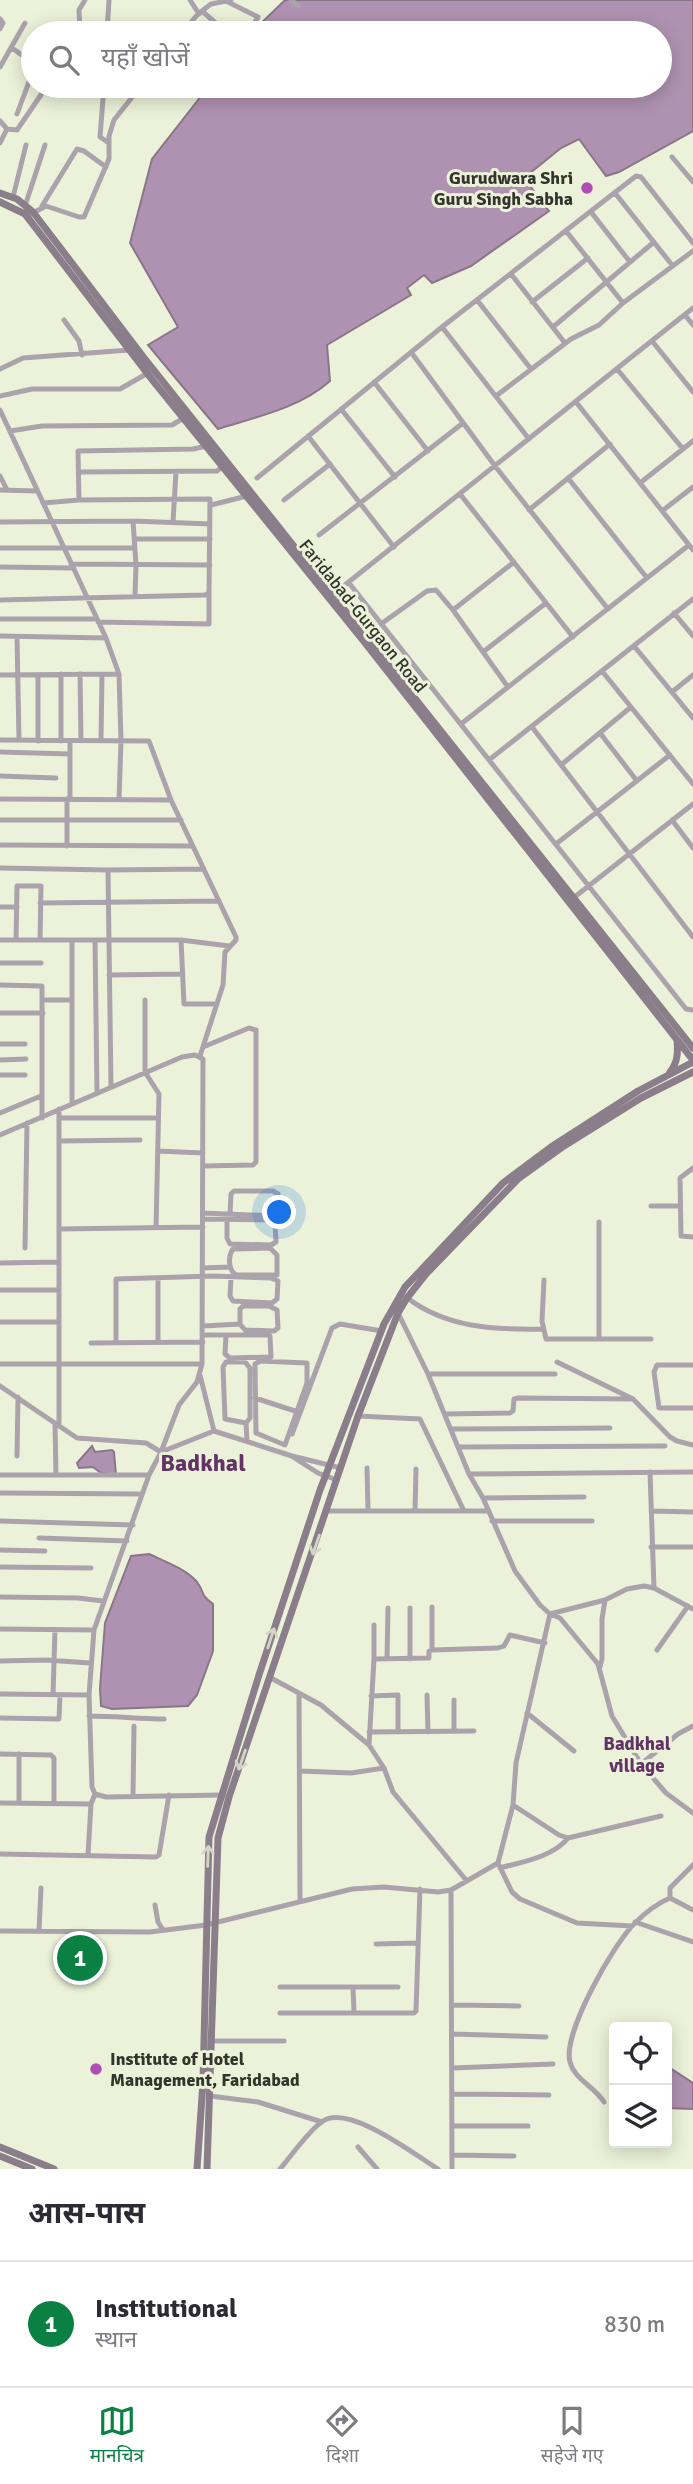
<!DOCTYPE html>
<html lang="hi">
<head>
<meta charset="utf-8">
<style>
	body { margin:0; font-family:Signika,"Noto Sans Devanagari",sans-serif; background:#f2f2f3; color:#2b2b33 }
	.controls { position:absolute; right:21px; bottom:21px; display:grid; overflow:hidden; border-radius:7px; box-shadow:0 4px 18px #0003 }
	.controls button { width:63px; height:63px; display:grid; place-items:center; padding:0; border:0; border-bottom:2px solid #e1e1e2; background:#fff; color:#2b2b33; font:35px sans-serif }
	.you { position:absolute; left:280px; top:1213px; width:24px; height:24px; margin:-18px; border:5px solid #fff; border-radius:50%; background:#1a73e8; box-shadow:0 0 0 10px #1a73e833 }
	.badge { display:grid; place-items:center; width:46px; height:46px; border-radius:50%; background:#0b8043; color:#fff; font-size:23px; font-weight:700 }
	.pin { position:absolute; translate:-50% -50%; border:4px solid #fff; box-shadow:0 2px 7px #0006 }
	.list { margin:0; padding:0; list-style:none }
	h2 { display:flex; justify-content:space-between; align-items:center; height:91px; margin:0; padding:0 28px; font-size:30px }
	h2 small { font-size:23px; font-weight:400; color:#7c7c81 }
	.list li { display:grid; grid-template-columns:46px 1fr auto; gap:21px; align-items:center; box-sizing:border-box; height:126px; padding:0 28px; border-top:2px solid #e1e1e2 }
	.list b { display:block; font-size:26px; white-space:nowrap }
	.list p { margin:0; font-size:23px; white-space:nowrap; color:#7c7c81 }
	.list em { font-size:23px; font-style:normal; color:#7c7c81 }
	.icon { flex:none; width:38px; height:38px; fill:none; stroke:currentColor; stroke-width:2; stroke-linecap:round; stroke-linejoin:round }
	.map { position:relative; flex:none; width:693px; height:2169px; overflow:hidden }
	.search { position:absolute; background:#fff; box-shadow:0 4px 18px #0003; left:21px; right:21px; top:21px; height:77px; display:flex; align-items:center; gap:18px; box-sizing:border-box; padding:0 24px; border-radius:38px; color:#7c7c81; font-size:26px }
	.sheet { height:217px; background:#fff }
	nav { display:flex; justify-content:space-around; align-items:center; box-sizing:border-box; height:98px; border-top:2px solid #e1e1e2; background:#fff; font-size:19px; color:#7c7c81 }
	nav a { display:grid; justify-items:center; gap:4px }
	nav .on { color:#0b8043 }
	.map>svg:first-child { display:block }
</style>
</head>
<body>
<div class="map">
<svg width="693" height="2169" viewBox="0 0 693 2169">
	<rect width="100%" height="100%" fill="#ecf2d9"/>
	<!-- water -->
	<path fill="#af92b1" stroke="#8a7689" stroke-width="2" d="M285,0H693V131L619,172L606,176L579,139L561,148L524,178L549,211L471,266L432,283L424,275L407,288L411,295L327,345L330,381C300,408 256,417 218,429L148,345L178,327L130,243L152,159L209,86H660V33H251Z
		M92,1446L95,1452L112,1450L114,1452L116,1475L101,1473L93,1467L79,1468L77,1463Z
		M149,1554C164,1561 186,1569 197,1582C205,1592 199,1594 213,1604V1651L197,1695L188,1706L112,1709L101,1706L100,1688L105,1623L131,1556Z
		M667,2066L693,2083V2109L667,2108Z"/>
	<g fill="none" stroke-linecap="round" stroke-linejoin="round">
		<!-- street -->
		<path stroke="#aba3ab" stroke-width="5" d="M190,0L199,14
			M291,0L298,6
			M228,2L258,17L249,33
			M202,11L227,33
			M0,19L3,23L0,29
			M48,33L49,30
			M80,33L79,10L85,0
			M107,33L109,0
			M182,33L198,14L211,4L231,0
			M12,48L33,63
			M0,67L25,23
			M104,86L100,137L109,143
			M17,114L33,71
			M0,121L7,129L17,130L47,86
			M0,143L7,129
			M672,157L693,182
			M615,193L672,265
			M13,197L26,145
			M25,206L45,145
			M42,206L77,149L84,151L106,167
			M591,212L630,262
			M31,214L46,206L79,217H84L109,159V136L114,120L141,86
			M566,231L623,303
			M511,274L565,343
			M477,300L531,369
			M532,302L588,258
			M685,315L693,325
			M64,320L79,341L82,355
			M442,327L529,439
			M553,327L654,242
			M652,341L693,392
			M411,352L495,466L608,609
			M0,369L23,358L129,350
			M617,369L683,449
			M374,382L428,451
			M0,396L32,389H120L148,373
			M496,396L571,339L599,325L623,303L693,251
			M576,402L693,550
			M341,409L395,477
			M0,410L106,638L119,674L121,741L119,799
			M10,431L42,426L172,425L184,418
			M308,436L394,547
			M79,472L217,471L223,466
			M0,476L7,490
			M257,478L442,327L636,176L641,177L693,243
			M568,478L647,578
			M640,483L693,441
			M0,490L37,491
			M460,494L573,637
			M79,500L78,451L193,449L207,446
			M284,500L330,464
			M211,505L247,496
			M529,510L610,444
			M662,511L693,487
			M133,521L136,565L135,596
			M0,522L133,521L210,524
			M173,522L176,472
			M319,535L463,423
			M135,539H210
			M0,548H135
			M71,564L210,565
			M0,567L72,568
			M349,583L686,1009L693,1010
			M331,596L693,308
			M0,600L205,595L209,593L210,499L79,500L43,503
			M453,610L514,562
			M674,613L693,636
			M0,619H96
			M98,622L209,624V593
			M381,624L427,591L436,590L453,610L508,687
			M0,636L106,638
			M17,637L19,740
			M634,646L693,718
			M483,652L546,603
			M602,671L693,784
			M80,674L81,741
			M0,675L119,674
			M672,692L693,675
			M461,724L689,545
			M532,727L693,937
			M600,733L637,781
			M0,740L149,741L171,800L236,937V940L225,952L223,985L200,1056
			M38,741V675
			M61,741V674
			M70,741V799
			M101,741L102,674
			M0,752L70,754
			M489,760L693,599
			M561,765L631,707
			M0,776L56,778
			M0,799L171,800
			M0,820H181
			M672,820L693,848
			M556,844L670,755
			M0,845L193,846
			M67,846V799
			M0,868L108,870L204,869
			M108,870L111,1086
			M572,899L693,804
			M40,903L219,901
			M0,907H17
			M0,940H181L229,946
			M16,940L17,886H41L40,940
			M95,940L97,1092
			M181,940L184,1004H217
			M0,963H41
			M109,975L183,974
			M0,985L42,986V1118
			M43,1000H72
			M145,1000V1072L159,1094L156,1228
			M0,1013H43
			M0,1044H25
			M0,1060L26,1059
			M0,1075H25
			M72,1104V940
			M59,1109V1425
			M0,1113L41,1096
			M59,1118H158
			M0,1135L182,1057L195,1055L203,1059L202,1364L197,1382L179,1405L161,1452L149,1475L94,1630L89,1695L92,1787L95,1794L106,1797L224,1795
			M59,1141L140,1140
			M158,1151L203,1153
			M203,1166L253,1165L256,1162V1030L249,1028L203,1047
			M693,1168L680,1178L681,1236L693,1237
			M651,1206H679
			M203,1213L276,1216L279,1214L278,1194L273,1191H234L231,1194L230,1214
			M203,1219L270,1220L275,1223L276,1242L271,1245L230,1244L227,1238V1220
			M599,1222V1339
			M59,1229L203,1227
			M25,1248L27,1123
			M270,1248L277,1255V1275H236C228,1270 228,1256 233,1249Z
			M0,1263L59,1262
			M202,1268L230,1267
			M158,1279V1342
			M544,1280L542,1321L546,1339H651
			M0,1290H59
			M406,1297C446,1328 494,1330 543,1329
			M398,1313L428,1374L469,1474L483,1498L515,1571L540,1605L550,1614L560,1618L598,1664L612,1716L641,1764L666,1793L693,1813
			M0,1322H59
			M203,1326L240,1324L245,1330L274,1331L278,1328L277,1310L269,1306H243L240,1309V1324
			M203,1335C224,1335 246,1335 268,1335L270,1336L271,1357L230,1358L225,1354L226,1335
			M116,1342V1279L213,1276L271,1278L278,1281L277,1299L272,1303L233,1301L230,1296L231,1278
			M91,1343L203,1342
			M260,1361L307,1363V1383L285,1445L256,1433L255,1364Z
			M557,1362L633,1399L670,1437L677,1441L693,1445
			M0,1364H202
			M693,1365H657L654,1372L659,1408H693
			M428,1374H555
			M200,1375L214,1431
			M0,1386L77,1438L146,1443L161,1452L214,1431L292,1456L341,1468
			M255,1398L298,1412
			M446,1414L510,1413L513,1411L514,1399L518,1398L633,1399
			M358,1416L420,1419L464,1511
			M55,1423L56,1475
			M246,1423L225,1419L223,1367L226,1362H245L250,1368V1418L246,1423L247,1441
			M452,1429L610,1428
			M292,1434L332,1328L340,1324L382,1331
			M460,1447L665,1446
			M17,1456L18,1397
			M293,1457L318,1473L337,1480
			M367,1468L368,1511
			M650,1472L654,1588
			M469,1474L693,1472
			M0,1475H149
			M0,1493L141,1494
			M483,1498L584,1497
			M327,1511H489
			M415,1511L416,1469
			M651,1511L693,1512
			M0,1521L133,1525
			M492,1521H592
			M39,1538L127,1541
			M651,1547H693
			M0,1550L45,1551
			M0,1567L91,1568
			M0,1597L78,1598L103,1601
			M432,1607V1650
			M410,1608V1659
			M0,1629L94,1630
			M657,1650L688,1606
			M374,1659L429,1658V1651L432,1650L498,1648L504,1646L510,1635L545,1643
			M387,1659L388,1608
			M0,1661L46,1660L90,1663
			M600,1667L602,1659V1619L605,1600
			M271,1678L321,1705L369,1745L384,1768L393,1792L466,1880
			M0,1694L89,1695
			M299,1694L300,1901
			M53,1695L55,1630
			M427,1695L428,1732
			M371,1696L398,1695V1732
			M527,1713L574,1751
			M89,1716C115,1716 139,1719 164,1719
			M0,1718L59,1719L60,1695
			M454,1731V1700
			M369,1732L474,1731
			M369,1745L374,1659V1625
			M0,1754L51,1755L54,1758V1803
			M641,1764L678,1734L693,1726
			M300,1771L351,1773L384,1768
			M133,1796L134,1726
			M0,1803L91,1804
			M19,1803V1754
			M513,1805L559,1835L568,1838L661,1816
			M0,1854L156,1857L159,1855L169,1795
			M88,1855L91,1804L95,1794
			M498,1863L512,1892L520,1899L577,1923L632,1926
			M500,1868C522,1862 553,1857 568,1838
			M451,1890L452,2169
			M670,1898V1888L693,1865
			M155,1905L158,1922L163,1930
			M635,1922L693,1942
			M0,1931L150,1932L206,1925L352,1889L384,1887L438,1892L451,1890L498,1863L513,1805L516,1763L550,1614L605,1600L627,1589L644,1586L654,1588L693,1609
			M39,1931L41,1888
			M376,1944L418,1943
			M280,1987H398
			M353,1987L354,2012
			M452,2005L519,2006
			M280,2013H414L416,2011L420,1889
			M452,2034L546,2037
			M211,2041H284
			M453,2068L553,2064
			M453,2094L549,2095
			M210,2096L258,2102L322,2122
			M604,2102C595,2087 574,2079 570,2062C562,2034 614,1943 635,1923C644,1914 658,1903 670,1898L693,1910
			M454,2126H528
			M358,2147L377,2169
			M453,2155L514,2156
			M280,2169C292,2155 309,2130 323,2121C349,2104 414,2154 438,2169"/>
		<!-- secondary -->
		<path stroke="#8a7e8a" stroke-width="7" d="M0,193L17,199L33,212L145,359L693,1048
			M0,202L25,214L154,382L362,639L693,1060
			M670,1072C678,1062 678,1052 677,1040
			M0,2147L54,2169
			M0,2156L32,2169
			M197,2169L203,2082L209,1837L259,1675L320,1490L384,1324L405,1287L503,1183L551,1147L638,1091L693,1062
			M207,2169L218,1838L229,1797L358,1416L398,1313L407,1298L426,1274L518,1179L564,1146L641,1098L693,1072"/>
	</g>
	<!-- one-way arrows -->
	<defs><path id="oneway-shaft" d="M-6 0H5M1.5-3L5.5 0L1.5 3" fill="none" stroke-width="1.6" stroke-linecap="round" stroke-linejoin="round" transform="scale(1.75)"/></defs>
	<g stroke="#d4d5c5">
		<use href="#oneway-shaft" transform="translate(316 1545) rotate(109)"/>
		<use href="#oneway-shaft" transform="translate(271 1638) rotate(-72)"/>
		<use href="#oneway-shaft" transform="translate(242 1760) rotate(109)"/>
		<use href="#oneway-shaft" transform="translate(208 1856) rotate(-88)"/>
	</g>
	<!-- markers -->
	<g fill="#ae4eb6" stroke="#ecf2d9" stroke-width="2.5">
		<circle cx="587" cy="188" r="7"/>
		<circle cx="96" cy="2069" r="7"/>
	</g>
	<g text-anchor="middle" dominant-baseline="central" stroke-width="6" stroke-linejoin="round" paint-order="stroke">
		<!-- poi labels -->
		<g font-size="18" font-weight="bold" fill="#33352c" stroke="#ecf2d9" text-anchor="end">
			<text x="573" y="178">Gurudwara Shri<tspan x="573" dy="21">Guru Singh Sabha</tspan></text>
			<text x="110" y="2059" text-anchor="start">Institute of Hotel<tspan x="110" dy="21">Management, Faridabad</tspan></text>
		</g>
		<!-- street labels -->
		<g font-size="18" fill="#33352c" stroke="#ecf2d9">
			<text transform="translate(363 616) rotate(51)">Faridabad-Gurgaon Road</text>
		</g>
		<!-- neighbourhood labels -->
		<g font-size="19" font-weight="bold" fill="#623366" stroke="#ecf2d9">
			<text x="637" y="1744">Badkhal<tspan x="637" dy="22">village</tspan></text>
		</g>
		<!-- district labels -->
		<g font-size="24" font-weight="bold" fill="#623366" stroke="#ecf2d9">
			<text x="203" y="1463">Badkhal</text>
		</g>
	</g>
</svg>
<div class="controls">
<button><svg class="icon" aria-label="locate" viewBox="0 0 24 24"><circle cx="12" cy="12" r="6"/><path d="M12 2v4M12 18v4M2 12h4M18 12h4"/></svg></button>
<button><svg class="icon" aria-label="layers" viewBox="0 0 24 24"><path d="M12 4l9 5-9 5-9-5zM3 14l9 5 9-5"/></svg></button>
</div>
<div class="you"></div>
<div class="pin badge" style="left:80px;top:1958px">1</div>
<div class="search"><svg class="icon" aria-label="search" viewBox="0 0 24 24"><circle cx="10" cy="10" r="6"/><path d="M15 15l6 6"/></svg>यहाँ खोजें</div>
</div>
<section class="sheet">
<h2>आस-पास<small></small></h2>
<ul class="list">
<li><span class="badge">1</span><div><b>Institutional</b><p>स्थान</p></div><em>830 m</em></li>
</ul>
</section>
<nav>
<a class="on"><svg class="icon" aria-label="map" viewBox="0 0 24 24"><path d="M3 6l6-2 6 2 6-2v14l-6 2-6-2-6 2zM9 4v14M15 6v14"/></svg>मानचित्र</a>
<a><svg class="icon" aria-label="directions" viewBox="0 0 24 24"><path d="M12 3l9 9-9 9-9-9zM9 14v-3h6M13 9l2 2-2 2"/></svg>दिशा</a>
<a><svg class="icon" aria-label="saved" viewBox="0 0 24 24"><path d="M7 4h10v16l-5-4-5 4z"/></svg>सहेजे गए</a>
</nav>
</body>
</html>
